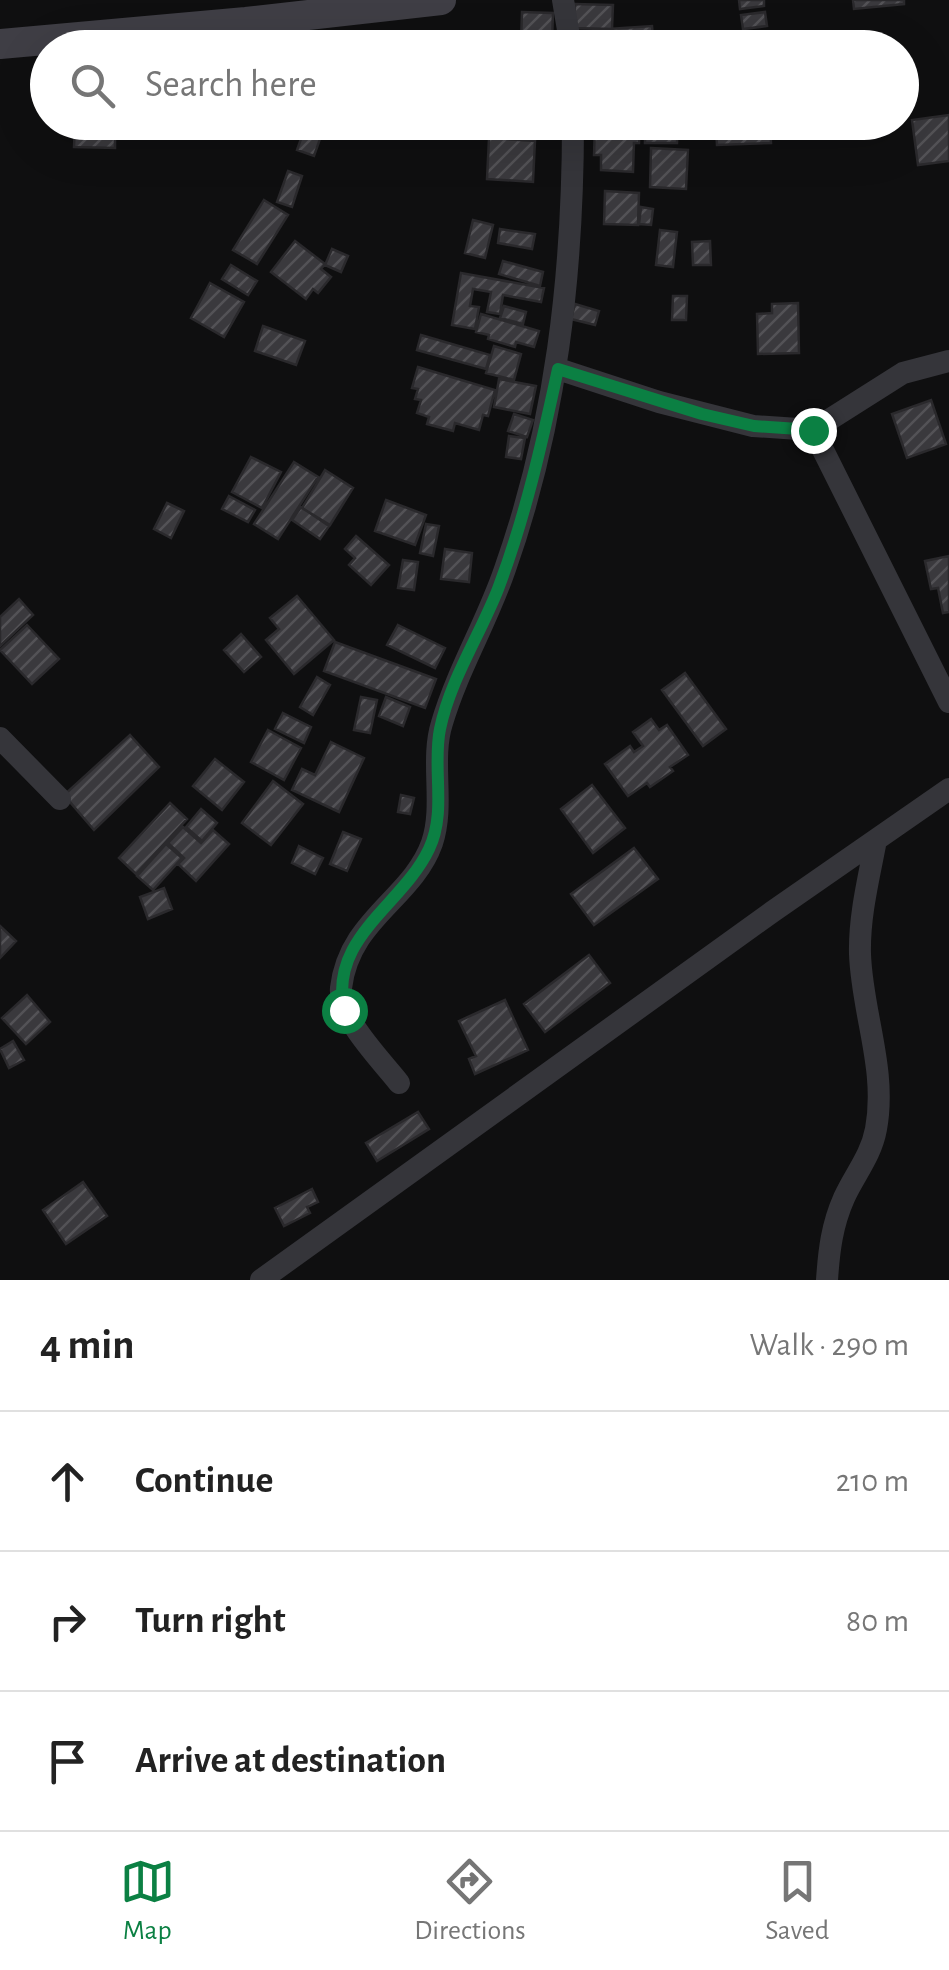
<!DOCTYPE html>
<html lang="en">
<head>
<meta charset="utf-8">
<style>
	body { margin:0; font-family:"Alegreya Sans",sans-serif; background:#f6f6f6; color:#222 }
	.stop { position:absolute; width:30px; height:30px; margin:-22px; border:8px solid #0b8043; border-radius:50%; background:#fff }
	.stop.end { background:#0b8043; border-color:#fff; box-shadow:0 2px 10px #0008 }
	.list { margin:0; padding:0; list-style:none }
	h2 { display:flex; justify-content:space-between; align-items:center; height:130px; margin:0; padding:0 40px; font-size:42px }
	h2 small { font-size:32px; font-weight:400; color:#767676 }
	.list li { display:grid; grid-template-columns:65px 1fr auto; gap:30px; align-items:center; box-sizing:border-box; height:140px; padding:0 40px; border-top:2px solid #e0e0e0 }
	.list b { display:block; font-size:38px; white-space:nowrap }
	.list em { font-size:32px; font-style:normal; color:#767676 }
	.icon { flex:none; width:55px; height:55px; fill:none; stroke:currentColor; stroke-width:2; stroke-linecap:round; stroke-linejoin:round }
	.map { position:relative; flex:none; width:949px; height:1280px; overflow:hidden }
	.search { position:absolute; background:#fff; box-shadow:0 10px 40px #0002; left:30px; right:30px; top:30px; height:110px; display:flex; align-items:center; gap:25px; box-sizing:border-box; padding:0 35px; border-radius:55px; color:#767676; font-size:38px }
	.sheet { height:550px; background:#fff }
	nav { display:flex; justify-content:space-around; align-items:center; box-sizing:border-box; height:140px; border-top:2px solid #e0e0e0; background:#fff; font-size:28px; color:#767676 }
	nav a { display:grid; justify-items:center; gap:5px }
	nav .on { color:#0b8043 }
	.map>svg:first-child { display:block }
</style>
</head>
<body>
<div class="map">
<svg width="949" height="1280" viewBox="0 0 949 1280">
	<defs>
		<pattern id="building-hatch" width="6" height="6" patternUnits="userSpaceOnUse" patternTransform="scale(2.5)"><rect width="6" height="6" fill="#3a393d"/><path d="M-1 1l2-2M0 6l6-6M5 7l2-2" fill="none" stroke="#535256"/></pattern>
	</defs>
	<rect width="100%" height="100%" fill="#0f0f10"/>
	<!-- building -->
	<path fill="url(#building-hatch)" stroke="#2a292c" stroke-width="2.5" d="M739,0H764V6L740,9Z
		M853,0H904V4L854,9Z
		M575,4L613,5L612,29L574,28Z
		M522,12L553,13L552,43L521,42Z
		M765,12L767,26L743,29L741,15Z
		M652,26L654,48H610L609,29Z
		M605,30V48H578V31Z
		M679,35H693L694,48L679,46Z
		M949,115V161L918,165L912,120Z
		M75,122H115V148L74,147Z
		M307,122H326L314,156L297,150Z
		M607,122H640L639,143H634L633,172L601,170V155H594L595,125H607Z
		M645,122H678L677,143H645Z
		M726,122H770L771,143L717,145L716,130L726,129Z
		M489,138L535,141L533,182L487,179Z
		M651,148L688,150L686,189L650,187Z
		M288,171L302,176L292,207L277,202Z
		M605,191L639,193L638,225L604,224Z
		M264,200L288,215L257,264L233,250Z
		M641,207L653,209L651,225L639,224Z
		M473,220L493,225L485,258L465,253Z
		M500,229L535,234L532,249L498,243Z
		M660,230L677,232L673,267L656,265Z
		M295,241L325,264L321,269L331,277L318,293L313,289L306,299L271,272Z
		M710,241L711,265H693L692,242Z
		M332,249L348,256L341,272L325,265Z
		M503,261L543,272L540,286L499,274Z
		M231,265L257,281L248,295L222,279Z
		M461,273L544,288L541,302L503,295L500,314L487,312L491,292L473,289L470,306L479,307L475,329L452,325Z
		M210,283L244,302L224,337L191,318Z
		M673,296H687L686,320H672Z
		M798,303L799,353L758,354L757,314L772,313V304Z
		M575,304L599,311L595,325L571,319Z
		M504,306L526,312L523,324L500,318Z
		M481,314L539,331L534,347L516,342L515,347L488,339L489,335L476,332Z
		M263,326L305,341L296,365L255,351Z
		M421,335L490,355L486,369L417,350Z
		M494,346L521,354L514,380L486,373Z
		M418,367L495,390L488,416L483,415L479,430L455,423L453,431L427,424L429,417L417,413L421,400L415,399L418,389L412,388Z
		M499,379L536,386L530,414L494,407Z
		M931,400L946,444L907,458L892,414Z
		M514,414L533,420L527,437L508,431Z
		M509,436L525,438L521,459L506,457Z
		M251,457L281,472L262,508L232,492Z
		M294,462L318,477L278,539L254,524Z
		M325,470L353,488L330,525L302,508Z
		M229,496L255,510L248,522L222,509Z
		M386,500L426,515L415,545L375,531Z
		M167,503L184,511L171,538L154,529Z
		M301,507L329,526L320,539L292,520Z
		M426,524L439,526L433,556L420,553Z
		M356,536L389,565L371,585L349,565L355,558L345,549Z
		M445,549L472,553L469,582L441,579Z
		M949,556V612L943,613L938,588L931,589L925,561Z
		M403,560L418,562L414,590L398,588Z
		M297,596L334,640L294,674L266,640L279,629L270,618Z
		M19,599L33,615L0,646V617Z
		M27,625L59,659L32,684L0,650Z
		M398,625L445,648L435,668L387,645Z
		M241,634L261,657L244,672L224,650Z
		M335,642L436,679L425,708L324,671Z
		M685,673L726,729L703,746L662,690Z
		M317,677L330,685L313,715L300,707Z
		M361,697L377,700L370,733L354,730Z
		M386,697L410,707L403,726L379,716Z
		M283,713L311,727L304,743L275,729Z
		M651,719L659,730L667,725L688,755L670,767L673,771L650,787L647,783L628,796L605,764L630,746L634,752L643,746L633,732Z
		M268,730L301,748L284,780L251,762Z
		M130,735L159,767L94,830L64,795Z
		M331,742L364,758L339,812L292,790L302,769L315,775Z
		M215,759L244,782L222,810L193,786Z
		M273,781L303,804L271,845L242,823Z
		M592,785L625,828L593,853L561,809Z
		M401,795L414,798L410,814L398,812Z
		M170,803L187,819L136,874L119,858Z
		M201,809L217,823L202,841L186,827Z
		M183,827L201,843L213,830L229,844L196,881L178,864L184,858L168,843Z
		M343,832L361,839L347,871L330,864Z
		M166,844L182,858L153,890L137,876Z
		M299,846L323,858L315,874L292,863Z
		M634,848L658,879L594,925L571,894Z
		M164,888L172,909L148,919L140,897Z
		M0,926L16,941L0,958Z
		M589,955L610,983L545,1032L524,1004Z
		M27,995L50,1022L26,1044L2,1018Z
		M505,1000L528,1050L475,1074L469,1059L476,1056L459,1021Z
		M13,1041L24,1060L9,1068L0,1049Z
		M418,1112L429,1129L377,1161L366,1143Z
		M83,1182L107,1216L66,1244L43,1210Z
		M312,1189L318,1202L307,1207L310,1213L284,1226L275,1208Z"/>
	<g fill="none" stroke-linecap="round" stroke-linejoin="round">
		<!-- street -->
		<path stroke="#35353a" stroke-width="22" d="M563,0L571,48
			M558,369L659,402L753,426L813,430L903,373L949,361
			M813,430L949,702
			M0,738L60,799
			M399,1083C381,1060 338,1017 341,988C349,919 412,899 432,843C445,804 430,761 442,723C458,669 487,622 505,569C556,425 573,274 573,122
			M261,1280L772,912L949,789
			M827,1280C829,1250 832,1225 844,1198C855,1174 871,1156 876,1129C887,1069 862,1013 860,954C859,916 869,877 876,840"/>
		<!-- secondary -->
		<path stroke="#3f3e45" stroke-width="30" d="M0,44L246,22L441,0"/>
	</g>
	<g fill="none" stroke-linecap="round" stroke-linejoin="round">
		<!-- route -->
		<path stroke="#0b8043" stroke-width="12" d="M344,1010C329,937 402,906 429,849C447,812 432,767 440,729C450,680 480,635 498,589C525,518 542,443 558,369L702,414L754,426L813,430"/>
	</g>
</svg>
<div class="stop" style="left:344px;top:1010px"></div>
<div class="stop end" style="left:813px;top:430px"></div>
<div class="search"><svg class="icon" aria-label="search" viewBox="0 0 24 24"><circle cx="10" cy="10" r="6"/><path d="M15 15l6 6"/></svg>Search here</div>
</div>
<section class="sheet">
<h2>4 min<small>Walk · 290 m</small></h2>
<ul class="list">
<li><svg class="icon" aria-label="ahead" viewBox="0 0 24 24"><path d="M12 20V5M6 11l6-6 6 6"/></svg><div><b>Continue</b></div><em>210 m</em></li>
<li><svg class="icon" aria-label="right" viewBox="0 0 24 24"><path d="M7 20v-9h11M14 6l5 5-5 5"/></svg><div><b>Turn right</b></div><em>80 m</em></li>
<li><svg class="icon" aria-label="arrive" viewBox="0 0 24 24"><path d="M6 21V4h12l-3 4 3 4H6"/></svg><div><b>Arrive at destination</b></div></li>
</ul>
</section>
<nav>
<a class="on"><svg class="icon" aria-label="map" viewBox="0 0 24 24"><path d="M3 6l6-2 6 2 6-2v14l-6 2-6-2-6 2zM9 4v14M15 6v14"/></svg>Map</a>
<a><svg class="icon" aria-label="directions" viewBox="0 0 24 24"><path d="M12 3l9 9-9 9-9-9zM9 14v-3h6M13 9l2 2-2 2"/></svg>Directions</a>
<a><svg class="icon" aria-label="saved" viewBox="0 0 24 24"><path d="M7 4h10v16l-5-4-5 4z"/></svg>Saved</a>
</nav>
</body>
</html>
